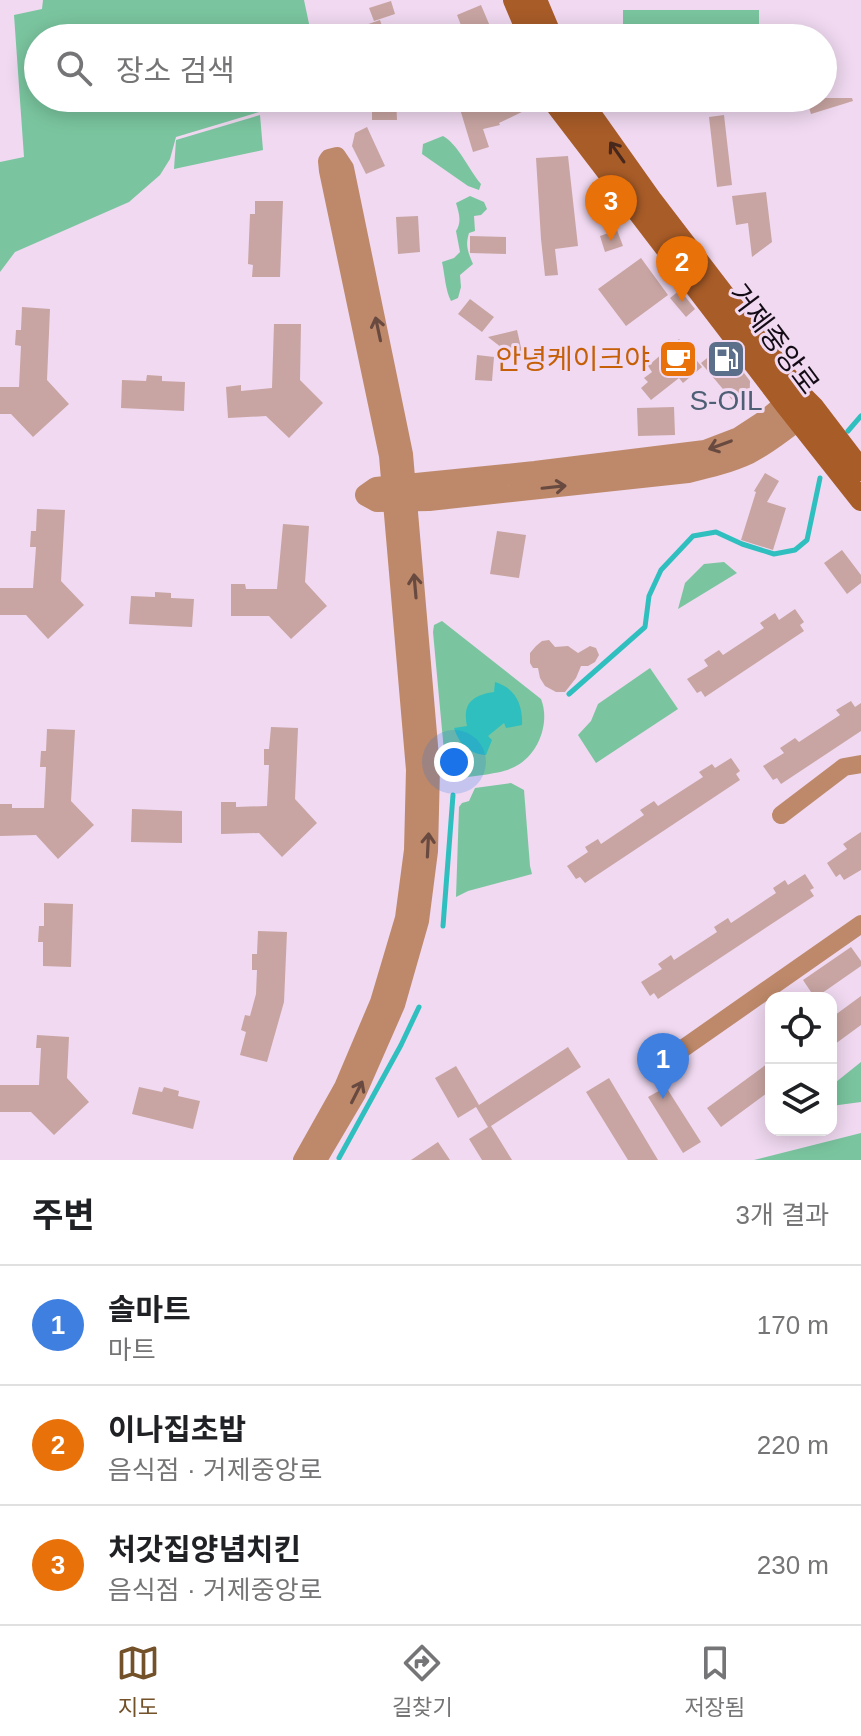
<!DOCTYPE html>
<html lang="ko">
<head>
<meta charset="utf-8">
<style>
	body { margin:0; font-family:Arial,"Noto Sans KR",sans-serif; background:#f6f6f6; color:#202124 }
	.controls { position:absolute; right:24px; bottom:24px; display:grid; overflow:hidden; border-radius:16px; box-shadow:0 4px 20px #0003 }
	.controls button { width:72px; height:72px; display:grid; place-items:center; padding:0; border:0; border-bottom:2px solid #e0e0e0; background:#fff; color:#202124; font:40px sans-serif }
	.you { position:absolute; left:454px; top:762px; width:28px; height:28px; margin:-20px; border:6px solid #fff; border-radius:50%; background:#1a73e8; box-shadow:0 0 0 12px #1a73e833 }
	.badge { display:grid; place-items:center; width:52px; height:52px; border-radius:50%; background:#735129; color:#fff; font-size:26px; font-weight:700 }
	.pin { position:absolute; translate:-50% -66px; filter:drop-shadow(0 2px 4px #0008) }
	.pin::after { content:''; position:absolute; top:42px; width:28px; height:24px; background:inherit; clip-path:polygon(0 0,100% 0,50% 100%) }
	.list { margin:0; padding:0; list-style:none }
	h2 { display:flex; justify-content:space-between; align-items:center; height:104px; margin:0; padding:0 32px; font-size:34px }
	h2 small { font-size:26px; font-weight:400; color:#757577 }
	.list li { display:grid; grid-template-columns:52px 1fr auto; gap:24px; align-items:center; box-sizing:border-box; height:120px; padding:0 32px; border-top:2px solid #e0e0e0 }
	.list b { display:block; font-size:30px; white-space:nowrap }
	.list p { margin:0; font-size:26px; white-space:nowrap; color:#757577 }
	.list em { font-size:26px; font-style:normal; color:#757577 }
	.icon { flex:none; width:44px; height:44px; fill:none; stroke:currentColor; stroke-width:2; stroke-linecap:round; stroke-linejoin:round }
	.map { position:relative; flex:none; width:861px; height:1160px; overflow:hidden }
	.search { position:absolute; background:#fff; box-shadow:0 4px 20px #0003; left:24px; right:24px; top:24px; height:88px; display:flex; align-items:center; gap:20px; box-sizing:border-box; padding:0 28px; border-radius:44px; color:#757577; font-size:30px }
	.sheet { height:464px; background:#fff }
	nav { display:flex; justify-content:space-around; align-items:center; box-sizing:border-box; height:112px; border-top:2px solid #e0e0e0; background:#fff; font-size:22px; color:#757577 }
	nav a { display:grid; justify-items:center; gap:4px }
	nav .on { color:#735129 }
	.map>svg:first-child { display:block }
</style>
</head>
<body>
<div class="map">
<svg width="861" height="1160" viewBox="0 0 861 1160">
	<rect width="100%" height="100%" fill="#f0d9f1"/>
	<!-- green -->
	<path fill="#7ac59f" d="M43,0H304L312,38H38V98H295L276,107L176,137L170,159L160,175L129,202L15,252L0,272V162L24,157L14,15L42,9Z
		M623,10H759V38H623Z
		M260,115L263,150L174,169L176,140Z
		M443,136C458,144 469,170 481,184L479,190L468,186L422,154L423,144Z
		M470,196L484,202L487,209L481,215L474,216L475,231L469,233C465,246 468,252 473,264L460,275L461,287L458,298L451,301C445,289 445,275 442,262L454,258L460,252L456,231C462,222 459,213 456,203Z
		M724,562L737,573L678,609L685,583L704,564Z
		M442,621L541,699C551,724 537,758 512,768C500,774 470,776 456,779L446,773L433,632L434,625Z
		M650,668L678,709L596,763L578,735L591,721L598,704Z
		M511,783L524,790L530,866L532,874L468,891L456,897L459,807L462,803L469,801L475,788Z
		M861,1062V1102L831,1106V1086Z
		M861,1133V1160H754Z"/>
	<!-- water -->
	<path fill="#30bfbf" d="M495,682C515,688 523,704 522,725L506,728L504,723L488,736L492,740L486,755C469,754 459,744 454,728L467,726C462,703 473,695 494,692Z"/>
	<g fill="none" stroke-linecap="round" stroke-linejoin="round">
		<!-- stream -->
		<path stroke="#30bfbf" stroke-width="5" d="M848,431L861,416
			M569,694L645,627L649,596L661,570L693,536L716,532L742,544L774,554L795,550L807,540L820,478
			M443,926L453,795
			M339,1158L401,1045L419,1007"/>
	</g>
	<!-- building -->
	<path fill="#c8a5a2" d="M391,1L395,14L374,21L369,8Z
		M481,5L495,38H466L457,15Z
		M380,20L384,32L380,34L381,38H360L357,28Z
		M372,98H396L397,120H372Z
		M441,98H476L477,105L443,111Z
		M509,98H525L530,108L499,123L500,125L483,129L489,147L473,152L460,109Z
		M806,98H852L853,101L811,114Z
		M724,115L732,185L717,187L709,117Z
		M367,127L385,166L366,174L352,146L355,133Z
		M568,156L578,246L555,249L558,275L545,276L541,239L536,158Z
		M766,192L772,242L752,257L748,223L736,225L732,196Z
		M255,201H283L280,277H252L253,265L248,264L250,214H255Z
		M418,216L420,252L398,254L396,217Z
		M617,230L623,246L605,252L600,236Z
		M470,236L506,237V254L470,253Z
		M641,258L668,295L626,326L598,289Z
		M680,290L695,309L686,317L670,298Z
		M470,299L494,317L482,332L458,314Z
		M22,307L50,309L47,380L69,404L33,437L11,414H0V387H19L21,346L15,345L16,330H21Z
		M274,324H301L300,380L323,403L289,438L266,416L228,418L226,387L241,385V391L272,388Z
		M517,330L522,352L511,355L488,337Z
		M679,339L702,367L683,383L679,378L651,400L641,388L648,382L644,378L652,372L648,366Z
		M723,345L750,381L749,409L733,401L701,363Z
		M477,355L494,357L492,381L475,380Z
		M147,375L162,376V381L185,382L184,411L121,408L122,380L146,381Z
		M674,407L675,435L638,436L637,408Z
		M765,473L779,481L767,502L786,508L773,550L741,540L756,492L754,491Z
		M37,509L65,510L61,581L84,605L48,639L26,615H0V588H33L36,547H30L31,531H36Z
		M283,524L309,526L305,582L327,606L291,639L269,616H231V584H245L246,589H277Z
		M497,531L526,535L519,578L490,574Z
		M842,550L861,575V583L847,594L824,563Z
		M155,592L171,593V598L194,599L192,627L129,624L131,596L155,597Z
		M795,609L804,622L800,625L804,631L705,697L701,691L697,693L687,679L708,666L704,660L719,650L723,655L764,628L760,623L775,613L779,620Z
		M549,640L555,647L568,646L578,653L590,646L596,648L599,655L595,662L588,666H581L576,678L565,692H556L545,686L540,678L538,668H533L530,663V653L536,646L542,641Z
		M851,701L855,707L861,703V731L781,784L777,778L773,780L763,766L784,753L780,748L795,738L799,742L840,715L836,710Z
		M271,727L298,728L295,799L317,823L282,857L259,833L221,834V802H236V807L267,806L269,765H264V749H269Z
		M47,729L75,730L71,801L94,825L58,859L36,835L0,836V804H12V808H44L46,767H40L41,751H46Z
		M731,758L740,771L736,774L740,780L585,883L580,877L576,879L567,866L588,852L585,847L598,839L601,844L644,815L640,810L654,801L658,806L703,777L699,772L712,764L715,768Z
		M132,809L182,811V843L131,842Z
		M861,832V870L844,880L840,874L836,877L827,863L847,849L843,844Z
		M805,874L814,888L810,890L814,896L658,999L654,993L650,996L641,982L662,969L658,964L671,955L674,960L717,932L714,927L728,918L731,923L776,893L773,888L785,880L788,885Z
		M44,903L73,904L71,967L43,966V942H38L39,926H44Z
		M258,931L287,932L284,1002L267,1062L240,1055L246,1032L241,1030L245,1015L250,1016L256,994L257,970H252V954H257Z
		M851,947L861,961V966L815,998L803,980Z
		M861,996V1025L831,1047V1018Z
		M37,1035L69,1037L67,1078L89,1102L54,1135L31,1112H0V1085H39L41,1048H36Z
		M568,1047L581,1067L491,1126L512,1160H482L469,1139L488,1127L476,1107L458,1118L435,1078L456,1066L479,1105Z
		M771,1061V1090L721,1127L707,1108Z
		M609,1078L658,1160H628L586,1092Z
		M139,1087L162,1092L164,1087L179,1091L178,1096L200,1101L193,1129L132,1114Z
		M666,1087L701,1142L683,1153L648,1097Z
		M438,1142L450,1160H411Z"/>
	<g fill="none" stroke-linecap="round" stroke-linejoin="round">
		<!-- minor -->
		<path stroke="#be896a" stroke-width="18" d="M781,815L844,767L861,764
			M658,1066L861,924
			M302,1160L343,1087L379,1002L404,918L413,850L415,770L388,456L328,171L327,161L329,158L337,156L345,168L404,454L431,769L429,851L420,921L396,1005L357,1094L318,1160"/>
		<!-- tertiary -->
		<path stroke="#be896a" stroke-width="22" d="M799,393L765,421L739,438L705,451L535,472L376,488L366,495L377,501L429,500L688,472C709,467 730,462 749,453C768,443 795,422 812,408"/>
		<!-- secondary -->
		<path stroke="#a85c28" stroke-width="22" d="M514,0L530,38
			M536,0L552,38
			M554,98L558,107L786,405L861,500
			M579,98L652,201L799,393L813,407L861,470"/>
	</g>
	<!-- one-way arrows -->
	<defs><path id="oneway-shaft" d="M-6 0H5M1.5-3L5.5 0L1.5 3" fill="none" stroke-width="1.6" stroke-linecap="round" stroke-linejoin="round" transform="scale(2)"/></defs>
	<use stroke="#48281c" href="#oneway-shaft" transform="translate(617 152) rotate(-125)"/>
	<g stroke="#694a40">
		<use href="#oneway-shaft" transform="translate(378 329) rotate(-102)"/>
		<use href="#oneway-shaft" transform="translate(720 445) rotate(160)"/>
		<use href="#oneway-shaft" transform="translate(554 487) rotate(-6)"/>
		<use href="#oneway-shaft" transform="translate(415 586) rotate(-95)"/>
		<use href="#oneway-shaft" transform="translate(428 845) rotate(-87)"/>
		<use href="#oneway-shaft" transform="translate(357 1092) rotate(-63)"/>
	</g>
	<!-- icons -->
	<defs>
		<g id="cafe-square" transform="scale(2)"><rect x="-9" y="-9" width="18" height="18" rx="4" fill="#e8710a" stroke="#f0d9f1"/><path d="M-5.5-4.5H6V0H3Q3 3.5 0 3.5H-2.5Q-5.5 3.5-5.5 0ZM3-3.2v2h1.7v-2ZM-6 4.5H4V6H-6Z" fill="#fff"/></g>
		<g id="fuel-square" transform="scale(2)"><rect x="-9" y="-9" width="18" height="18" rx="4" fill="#5c6f8a" stroke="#f0d9f1"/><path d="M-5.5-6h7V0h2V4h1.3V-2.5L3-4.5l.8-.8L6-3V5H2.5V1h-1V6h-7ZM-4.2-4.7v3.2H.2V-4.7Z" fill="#fff"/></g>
	</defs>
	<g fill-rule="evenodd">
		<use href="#cafe-square" x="678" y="359"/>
		<use href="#fuel-square" x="726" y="359"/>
	</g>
	<g text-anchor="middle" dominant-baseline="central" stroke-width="6" stroke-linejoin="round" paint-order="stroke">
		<!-- street labels -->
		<g font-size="28" fill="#140c15" stroke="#f0d9f1">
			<text transform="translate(774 339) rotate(53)">거제중앙로</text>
		</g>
		<!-- food labels -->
		<g font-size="28" fill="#c56008" stroke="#f0d9f1" text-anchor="end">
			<text x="650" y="359">안녕케이크야</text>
		</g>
		<!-- service labels -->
		<g font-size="28" fill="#4e5e75" stroke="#f0d9f1">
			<text x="726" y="400">S-OIL</text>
		</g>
	</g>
</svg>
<div class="controls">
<button><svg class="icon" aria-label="locate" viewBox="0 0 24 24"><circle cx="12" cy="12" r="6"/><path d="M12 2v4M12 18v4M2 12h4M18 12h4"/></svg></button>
<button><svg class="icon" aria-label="layers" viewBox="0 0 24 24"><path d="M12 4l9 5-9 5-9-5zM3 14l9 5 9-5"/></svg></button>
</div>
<div class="you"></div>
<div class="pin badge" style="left:663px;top:1099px;background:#3f7fe0">1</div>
<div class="pin badge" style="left:682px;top:302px;background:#e8710a">2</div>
<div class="pin badge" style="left:611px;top:241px;background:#e8710a">3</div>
<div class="search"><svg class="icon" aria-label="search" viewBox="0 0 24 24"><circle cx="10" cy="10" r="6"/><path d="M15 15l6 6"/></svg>장소 검색</div>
</div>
<section class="sheet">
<h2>주변<small>3개 결과</small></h2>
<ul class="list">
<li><span class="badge" style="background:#3f7fe0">1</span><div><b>솔마트</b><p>마트</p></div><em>170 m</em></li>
<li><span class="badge" style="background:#e8710a">2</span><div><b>이나집초밥</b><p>음식점 · 거제중앙로</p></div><em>220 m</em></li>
<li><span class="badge" style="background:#e8710a">3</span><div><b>처갓집양념치킨</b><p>음식점 · 거제중앙로</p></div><em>230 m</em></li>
</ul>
</section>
<nav>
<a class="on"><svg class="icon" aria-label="map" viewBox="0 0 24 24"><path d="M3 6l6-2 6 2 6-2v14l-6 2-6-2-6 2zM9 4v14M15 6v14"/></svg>지도</a>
<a><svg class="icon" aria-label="directions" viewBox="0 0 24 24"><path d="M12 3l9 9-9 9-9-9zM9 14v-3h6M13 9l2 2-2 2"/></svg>길찾기</a>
<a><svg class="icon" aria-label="saved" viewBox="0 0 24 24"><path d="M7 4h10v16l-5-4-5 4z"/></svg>저장됨</a>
</nav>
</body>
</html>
